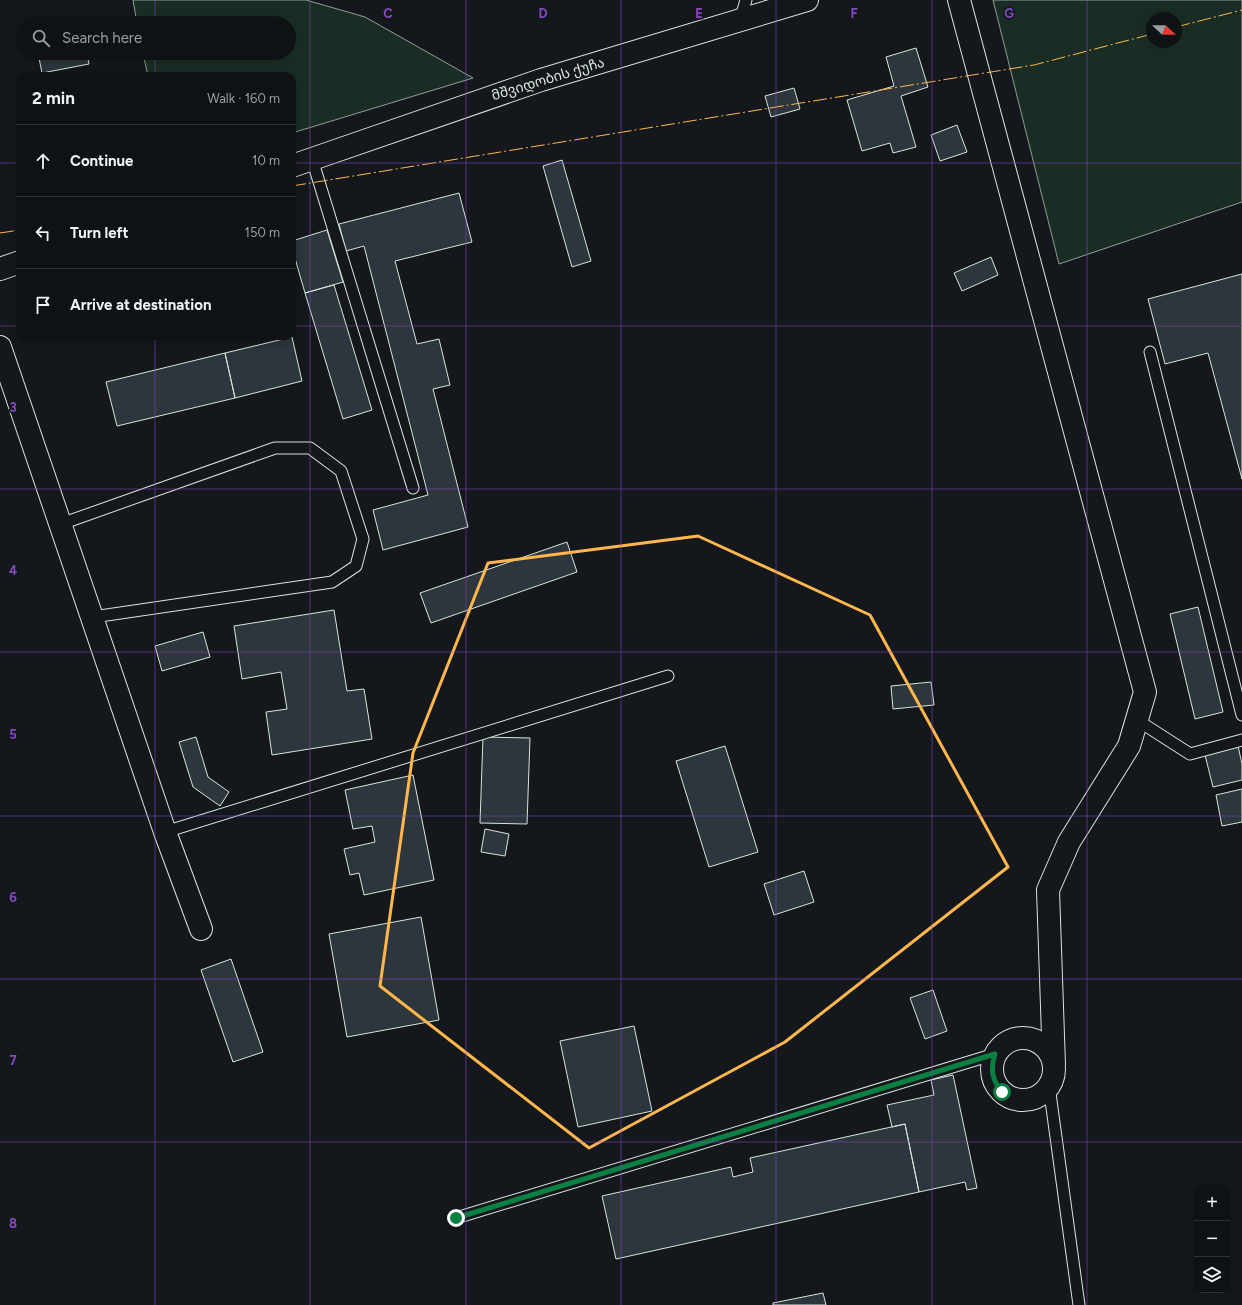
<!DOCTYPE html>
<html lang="en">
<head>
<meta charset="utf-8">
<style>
	body { margin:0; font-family:Figtree,"Noto Sans Georgian",sans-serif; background:#1d2022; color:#f1f3f6 }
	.controls { position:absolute; right:12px; bottom:12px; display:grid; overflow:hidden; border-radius:8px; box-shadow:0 2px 10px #0003 }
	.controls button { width:36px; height:36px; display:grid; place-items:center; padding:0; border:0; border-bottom:1px solid #2f3234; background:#0f1215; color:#f1f3f6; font:20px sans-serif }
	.compass { position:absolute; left:1146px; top:12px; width:36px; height:36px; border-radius:50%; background:#0f1215; box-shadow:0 2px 10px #0003; rotate:112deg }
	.stop { position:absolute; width:12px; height:12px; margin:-9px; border:3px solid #0b8043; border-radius:50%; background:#fff }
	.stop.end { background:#0b8043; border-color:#fff; box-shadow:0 1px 4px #0008 }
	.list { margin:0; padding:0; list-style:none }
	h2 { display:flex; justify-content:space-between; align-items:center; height:52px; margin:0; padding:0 16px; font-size:17px }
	h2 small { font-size:13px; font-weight:400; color:#9b9ea0 }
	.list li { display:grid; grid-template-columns:26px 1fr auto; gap:12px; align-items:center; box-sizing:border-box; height:72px; padding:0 16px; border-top:1px solid #2f3234 }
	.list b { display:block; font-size:15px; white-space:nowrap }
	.list em { font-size:13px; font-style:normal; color:#9b9ea0 }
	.icon { flex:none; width:22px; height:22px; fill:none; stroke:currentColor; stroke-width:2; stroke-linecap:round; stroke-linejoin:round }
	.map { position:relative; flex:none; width:1242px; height:1305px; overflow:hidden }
	.search { position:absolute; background:#0f1215; box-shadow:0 2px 10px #0003; left:16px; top:16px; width:280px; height:44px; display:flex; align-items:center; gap:10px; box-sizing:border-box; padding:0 14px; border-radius:22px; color:#9b9ea0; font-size:15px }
	.panel { position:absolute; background:#0f1215; box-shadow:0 2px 10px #0003; left:16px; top:72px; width:280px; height:268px; border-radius:12px }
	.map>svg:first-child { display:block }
</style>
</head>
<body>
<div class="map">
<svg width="1242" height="1305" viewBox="0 0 1242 1305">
	<rect width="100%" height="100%" fill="#14181c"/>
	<!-- green -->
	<path fill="#1a2d24" stroke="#939e99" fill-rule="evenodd" d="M133,0H306L365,17L473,78L292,133V76H148L143,53H289V23H137Z
		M993,0H1242V202L1059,264ZM1152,18H1176V42H1152Z"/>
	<!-- building -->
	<path fill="#2c363c" stroke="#d8e6dc" d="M916,48L928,87L901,96L916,147L893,153L890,143L862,151L847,100L894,86L886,57Z
		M38,53H87L89,64L42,73Z
		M794,88L800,109L771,117L765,96Z
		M957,125L967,152L940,161L931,135Z
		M562,160L591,261L572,267L543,166Z
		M459,193L472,242L395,261L417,344L439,339L450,385L433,389L468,527L383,550L373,510L428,495L364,246L346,251L339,224Z
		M327,230L343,282L305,293L292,248V241Z
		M991,257L998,275L962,291L954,273Z
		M1242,274V479L1208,353L1165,364L1148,299Z
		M334,285L372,410L343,419L305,293Z
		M292,337L302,381L235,398L225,353Z
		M225,353L235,398L117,426L106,382Z
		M567,542L577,572L431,623L420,593Z
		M1198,607L1223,712L1195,719L1170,614Z
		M334,610L347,691L364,689L372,739L272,755L266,712L287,709L281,672L242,679L234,626Z
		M203,632L210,657L162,671L155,646Z
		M931,682L934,705L893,709L891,686Z
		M196,737L208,777L229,792L220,806L193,787L179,742Z
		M483,737L530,738L527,824L480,823Z
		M725,746L758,852L709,867L676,761Z
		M1238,746L1242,764V780L1213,787L1205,755Z
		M413,775L434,880L364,895L359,873L350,875L344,849L375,842L372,826L353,829L345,790Z
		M1242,789V822L1222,826L1216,795Z
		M485,829L509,834L505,856L481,852Z
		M804,871L814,902L774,915L764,884Z
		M421,917L439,1020L347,1037L329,934Z
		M231,959L263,1052L233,1062L201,970Z
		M933,990L947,1031L925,1039L910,998Z
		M634,1026L652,1111L578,1127L560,1041Z
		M953,1075L977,1188L967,1190L965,1182L919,1192L905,1124L892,1127L887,1105L934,1095L931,1080Z
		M905,1124L919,1192L616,1259L602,1196L731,1167L733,1177L753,1172L750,1158Z
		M823,1293L826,1305H773V1303Z"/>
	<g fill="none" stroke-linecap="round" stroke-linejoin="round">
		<!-- service casing -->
		<g stroke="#d8e6dc" stroke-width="13">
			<path id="service" d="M740,21L746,0
				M312,159L413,488
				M1150,352L1242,715
				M61,524L275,448H310L341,471L363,539L356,566L332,582L93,617
				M1137,720L1190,754L1242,740
				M165,832L668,676
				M1049,1086L1079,1305
				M456,1218L995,1054"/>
		</g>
		<!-- minor casing -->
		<g stroke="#d8e6dc" stroke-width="24">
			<path id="minor" d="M959,0L1145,692L1129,746L1069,842L1048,890L1054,1065
				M0,347L165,832L201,929
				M992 1069a31 31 0 1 1 62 0a31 31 0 1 1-62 0Z"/>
		</g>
		<!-- secondary casing -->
		<g stroke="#d8e6dc" stroke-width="24">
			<path id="secondary" d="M292,166L541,80L807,0
				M0,269L20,262"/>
		</g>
		<!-- service -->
		<use href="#service" stroke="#14181c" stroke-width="11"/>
		<!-- minor -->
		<use href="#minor" stroke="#14181c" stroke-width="22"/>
		<!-- secondary -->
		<use href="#secondary" stroke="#14181c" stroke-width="22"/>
		<!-- power -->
		<path stroke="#ffb74d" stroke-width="1" stroke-dasharray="14 3 2 3" stroke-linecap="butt" d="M1176,27L1242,10
			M292,186L1034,65L1152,34
			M0,233L20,230"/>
	</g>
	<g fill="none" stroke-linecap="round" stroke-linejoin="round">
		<!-- route -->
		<path stroke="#0b8043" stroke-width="5" d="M456,1218L995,1054C990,1069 992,1080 1002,1092"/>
	</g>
	<!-- marked area -->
	<path fill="none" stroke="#ffb74d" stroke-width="3" stroke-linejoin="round" d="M698,536L870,615L1008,867L785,1042L589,1148L380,986L413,753L488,563Z"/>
	<!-- grid -->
	<path fill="none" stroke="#8948c3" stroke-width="1" stroke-opacity="0.55" d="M155,0V23M310,0V1305M466,0V1305M621,0V1305M776,0V1305M932,0V1305M1087,0V1305M155,53V76M0,163H20M292,163H1242M0,326H20M292,326H1242M155,336V1305M0,489H1242M0,652H1242M0,816H1242M0,979H1242M0,1142H1242"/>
	<g text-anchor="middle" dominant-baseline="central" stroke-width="3" stroke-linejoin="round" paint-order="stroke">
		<!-- street labels -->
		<g font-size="14" fill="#d8e6dc" stroke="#14181c">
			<text transform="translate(548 79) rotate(-17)">მშვიდობის ქუჩა</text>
		</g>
	</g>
	<g font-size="13" text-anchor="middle" font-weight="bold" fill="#8948c3" stroke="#14181c" stroke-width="3" stroke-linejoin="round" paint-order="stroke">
		<text x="388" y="18">C</text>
		<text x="543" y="18">D</text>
		<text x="699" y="18">E</text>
		<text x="854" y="18">F</text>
		<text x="1009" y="18">G</text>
		<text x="13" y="412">3</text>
		<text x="13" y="575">4</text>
		<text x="13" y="739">5</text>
		<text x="13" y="902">6</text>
		<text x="13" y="1065">7</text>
		<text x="13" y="1228">8</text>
	</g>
</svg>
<div class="controls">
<button>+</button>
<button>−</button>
<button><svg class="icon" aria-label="layers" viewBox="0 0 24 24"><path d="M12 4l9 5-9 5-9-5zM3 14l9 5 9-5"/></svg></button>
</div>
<svg class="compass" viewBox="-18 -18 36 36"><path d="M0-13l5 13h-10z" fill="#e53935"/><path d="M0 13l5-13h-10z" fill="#9b9ea0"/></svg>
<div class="stop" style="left:1002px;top:1092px"></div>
<div class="stop end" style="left:456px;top:1218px"></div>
<div class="search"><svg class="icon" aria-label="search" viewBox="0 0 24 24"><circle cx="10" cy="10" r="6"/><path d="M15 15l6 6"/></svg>Search here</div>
<section class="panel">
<h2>2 min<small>Walk · 160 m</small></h2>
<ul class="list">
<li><svg class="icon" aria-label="ahead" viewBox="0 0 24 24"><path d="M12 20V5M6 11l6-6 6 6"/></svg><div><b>Continue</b></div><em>10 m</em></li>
<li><svg class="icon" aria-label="left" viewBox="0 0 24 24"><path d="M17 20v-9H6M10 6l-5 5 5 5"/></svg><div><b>Turn left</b></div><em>150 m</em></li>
<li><svg class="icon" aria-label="arrive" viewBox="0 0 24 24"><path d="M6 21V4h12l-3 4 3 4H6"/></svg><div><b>Arrive at destination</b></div></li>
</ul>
</section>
</div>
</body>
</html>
